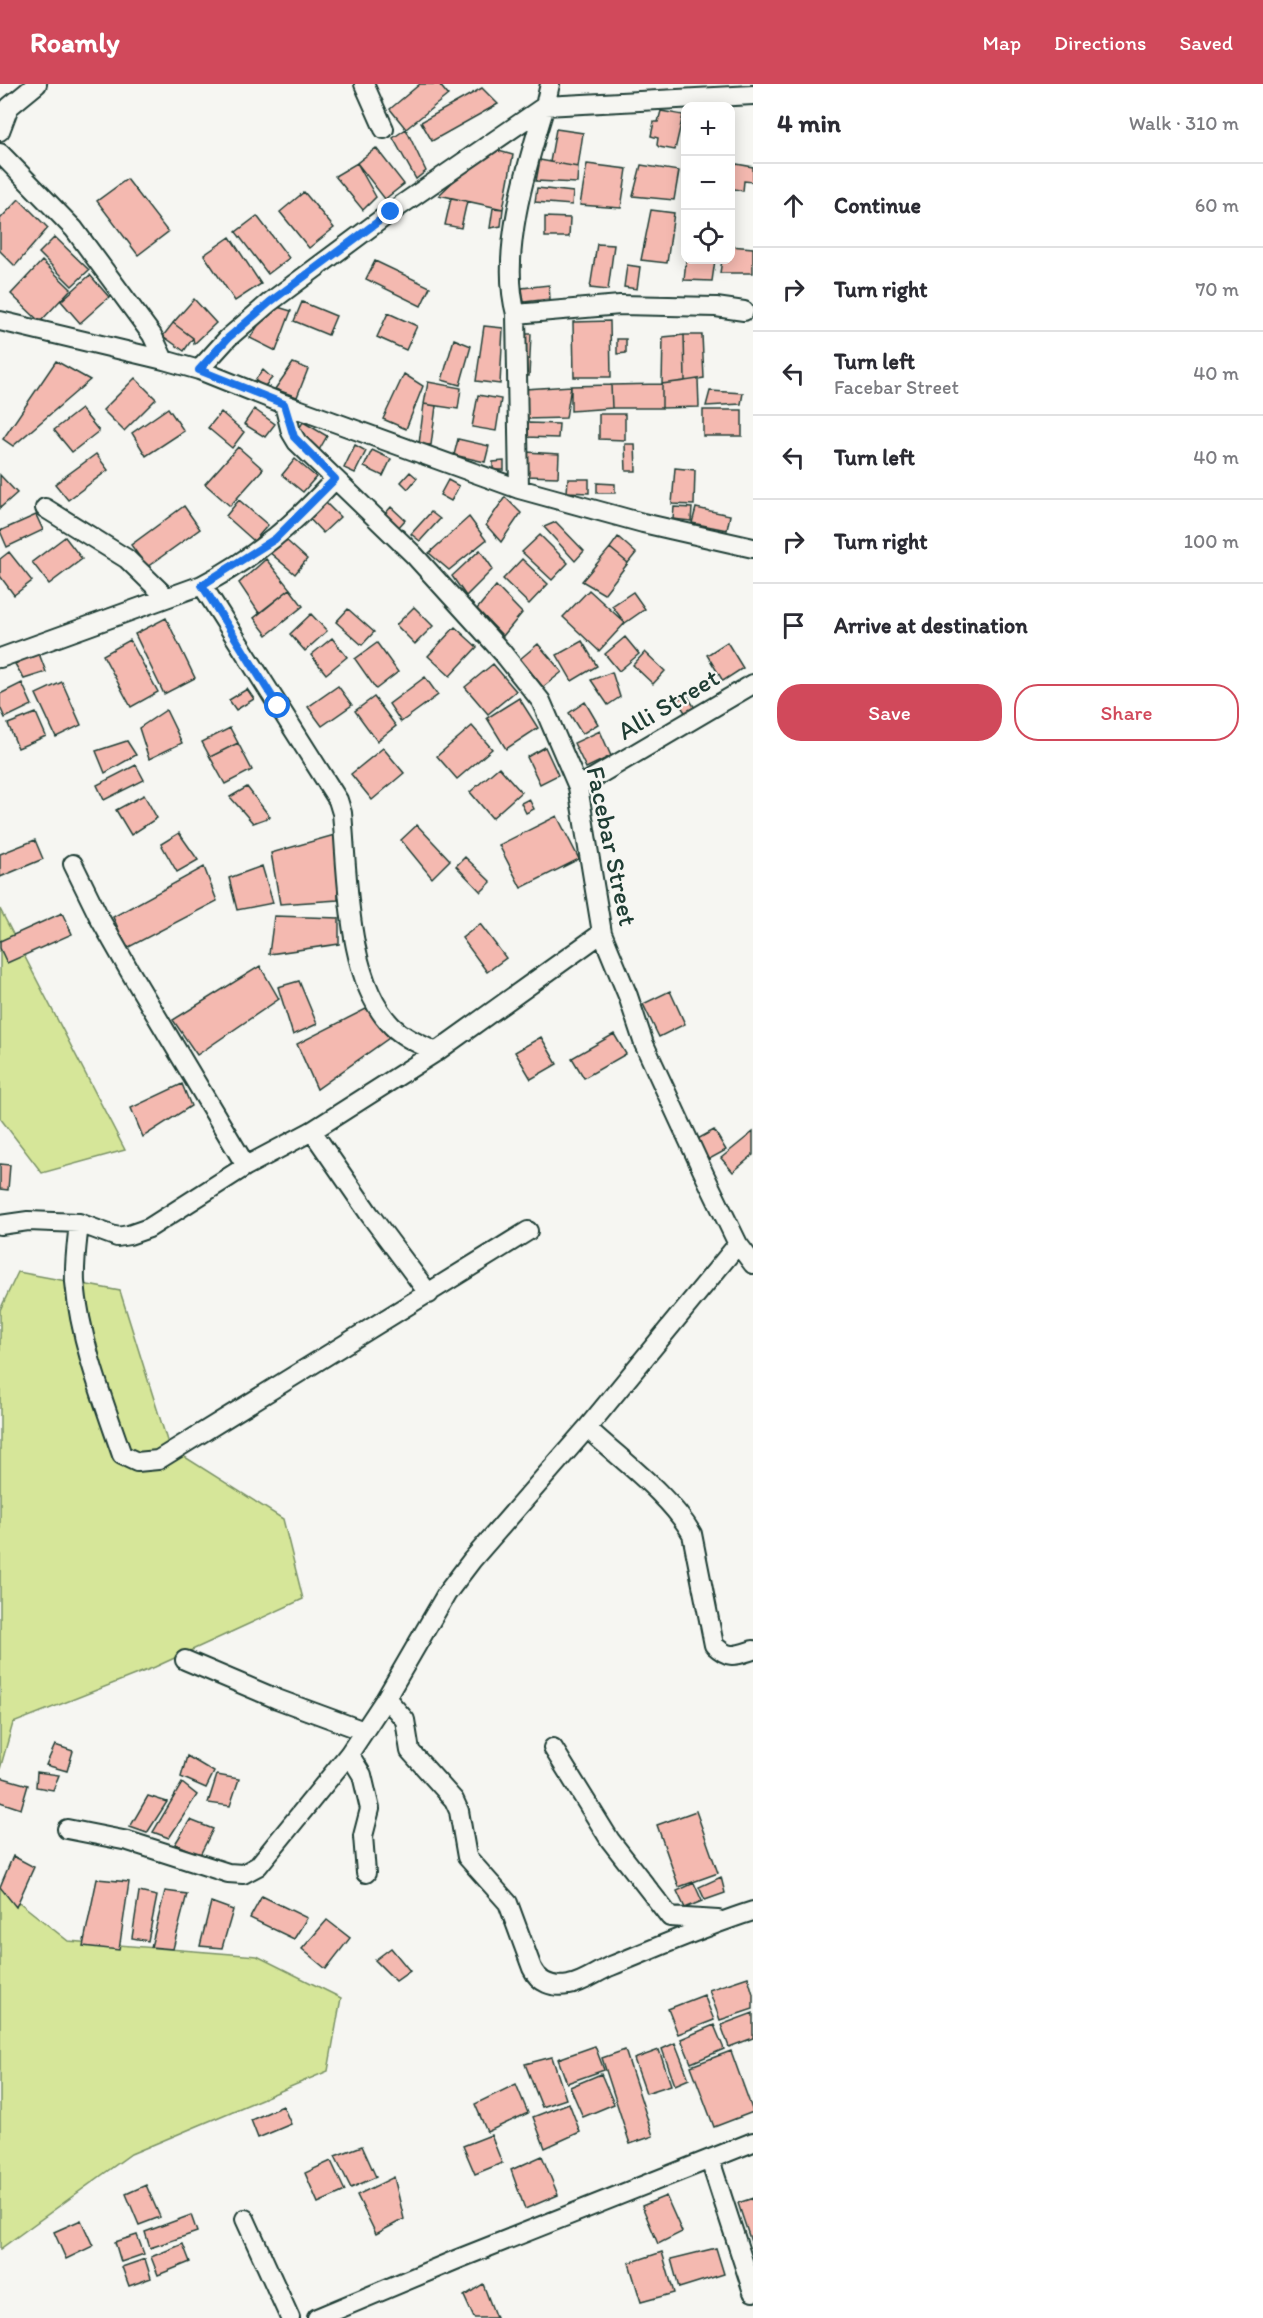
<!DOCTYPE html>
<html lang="en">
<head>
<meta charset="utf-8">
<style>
	body { margin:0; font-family:Itim,sans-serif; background:#f2f2f3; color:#2b2b33 }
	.controls { position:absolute; right:18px; top:18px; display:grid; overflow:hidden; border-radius:12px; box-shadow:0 3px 15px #0003 }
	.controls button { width:54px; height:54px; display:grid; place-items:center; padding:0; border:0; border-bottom:2px solid #e1e1e2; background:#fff; color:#2b2b33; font:30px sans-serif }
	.stop { position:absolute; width:18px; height:18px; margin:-14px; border:4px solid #1a73e8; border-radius:50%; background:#fff }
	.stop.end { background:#1a73e8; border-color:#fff; box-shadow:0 2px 6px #0008 }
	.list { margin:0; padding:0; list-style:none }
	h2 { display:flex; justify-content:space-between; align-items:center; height:78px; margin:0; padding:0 24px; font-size:26px }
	h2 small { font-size:20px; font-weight:400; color:#7c7c81 }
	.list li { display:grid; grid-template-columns:39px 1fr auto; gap:18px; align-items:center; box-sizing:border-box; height:84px; padding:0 24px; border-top:2px solid #e1e1e2 }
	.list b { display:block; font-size:22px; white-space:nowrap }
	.list p { margin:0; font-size:20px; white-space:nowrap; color:#7c7c81 }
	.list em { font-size:20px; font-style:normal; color:#7c7c81 }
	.actions { display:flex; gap:12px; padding:18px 24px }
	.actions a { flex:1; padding:14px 0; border:2px solid #d1495b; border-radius:24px; text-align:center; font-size:21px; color:#d1495b }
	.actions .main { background:#d1495b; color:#fff }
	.icon { flex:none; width:33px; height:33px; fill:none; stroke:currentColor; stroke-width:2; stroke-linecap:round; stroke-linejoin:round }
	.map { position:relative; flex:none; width:753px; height:2234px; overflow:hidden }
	header { display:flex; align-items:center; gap:36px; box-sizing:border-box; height:84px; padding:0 30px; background:#d1495b; color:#fff }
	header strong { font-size:28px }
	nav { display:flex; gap:33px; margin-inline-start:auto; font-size:21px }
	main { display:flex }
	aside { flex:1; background:#fff }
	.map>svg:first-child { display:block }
</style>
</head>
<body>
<header>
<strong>Roamly</strong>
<nav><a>Map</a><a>Directions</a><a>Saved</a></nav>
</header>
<main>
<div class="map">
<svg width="753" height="2234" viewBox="0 0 753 2234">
	<rect width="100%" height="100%" fill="#f6f6f2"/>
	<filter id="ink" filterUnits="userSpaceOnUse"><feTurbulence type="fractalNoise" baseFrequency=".0167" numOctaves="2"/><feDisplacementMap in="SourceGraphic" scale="12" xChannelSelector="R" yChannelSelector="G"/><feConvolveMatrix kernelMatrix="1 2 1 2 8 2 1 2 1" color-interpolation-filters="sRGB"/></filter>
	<g filter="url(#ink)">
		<!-- green -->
		<path fill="#d6e699" stroke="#7a9266" stroke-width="1.5" d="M0,825L125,1066L42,1089L0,1034Z
			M18,1188L120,1207L169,1363L283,1435L303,1515L155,1583L13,1639L0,1685V1226Z
			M0,1803L68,1857L257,1872L341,1914L328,1987L131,2070L0,2165Z"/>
		<!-- building -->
		<path fill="#f4b9b0" stroke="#1f3d34" stroke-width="1.5" d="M420,0H439L448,11L406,45L390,25Z
			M482,4L498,20L432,57L421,38Z
			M661,27L683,31L675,66L659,63L657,61L658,54L651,52L654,38H658Z
			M406,45L426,87L416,95L393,54Z
			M556,45L583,49L578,83L550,78Z
			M376,64L404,100L385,115L357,79Z
			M488,64L513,71L503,125L439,111Z
			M540,76L578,83L577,99L536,97Z
			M357,79L376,113L363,126L335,92Z
			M731,79L753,83V98L744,97L743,107L730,104Z
			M587,80L627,85L621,124L580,121Z
			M641,81L679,87L674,116L633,112Z
			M127,95L168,148L138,171L97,117Z
			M537,104L573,108L572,121L535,118Z
			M304,108L334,144L309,164L280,128Z
			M451,114L467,117L461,144L445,141Z
			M19,115L48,144L15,182L0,167V135Z
			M493,124L503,125L501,142L490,144Z
			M651,126L674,129L667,179L641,176Z
			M257,132L289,174L268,190L236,148Z
			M545,133L570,134L569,153H545Z
			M55,153L89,186L72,202L39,169Z
			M230,153L261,200L235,217L204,171Z
			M597,160L614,161L608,206L590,204Z
			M730,162L753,164V189H720L722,176H730Z
			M686,176H715L712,197L684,196Z
			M42,177L71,205L40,238L11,210Z
			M375,177L430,203L421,222L366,195Z
			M627,181L640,183L637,205L624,203Z
			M90,191L109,213L80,239L61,217Z
			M549,201L550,215L524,218L522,204Z
			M194,215L216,239L194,260L193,254L173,239Z
			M302,218L336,232L328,251L294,237Z
			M271,221L291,227L276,267L250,254Z
			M388,229L417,242L406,266L377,253Z
			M610,237L611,293H574L573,238Z
			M173,239L193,254L184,267L163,252Z
			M484,242L503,244L500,300L476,297Z
			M522,250H531L529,292H519Z
			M684,251H702L704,294L685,297Z
			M684,251L685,297L662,300L663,253Z
			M454,255L471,262L460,301L442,296Z
			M617,255H626V269L617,270Z
			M56,277L90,296L13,362L3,355Z
			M293,279L308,285L297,313L275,305Z
			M263,286L272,294L264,303L255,296Z
			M404,290L423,302L406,345L383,335Z
			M135,294L156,315L124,347L103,326Z
			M698,295L699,323L662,324V300Z
			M428,298L461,304L458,325L424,320Z
			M662,300V324H612L611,301Z
			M611,301L612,324L571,327V302Z
			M571,302L566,334L525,335V305Z
			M710,307L743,309L741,320L706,322Z
			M478,311L501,315L496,347L472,343Z
			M424,320L436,322L431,361L419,360Z
			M168,324L184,347L146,372L132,349Z
			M81,325L99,347L72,368L54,346Z
			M254,325L275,340L265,353L244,340Z
			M703,326H742V352H703Z
			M221,328L244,348L232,364L208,344Z
			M599,330H625V356L599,355Z
			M303,338L327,352L319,366L295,352Z
			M528,339L559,340L558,354L525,353Z
			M458,355L489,362L485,378L454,371Z
			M625,360H635L636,387H626Z
			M355,361L366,367L355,389L344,384Z
			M238,363L263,385L230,422L205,400Z
			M372,366L391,375L383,392L364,383Z
			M526,368L559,370L558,393L525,392Z
			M96,370L108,386L68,416L55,400Z
			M295,375L316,393L303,408L282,391Z
			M504,377V386H493V378Z
			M675,384L695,386L694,421L672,420Z
			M410,388L417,394L408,405L401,398Z
			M0,391L17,409L0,424Z
			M568,395H589V409L567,408Z
			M448,396L459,402L451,417L440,411Z
			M597,399L615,400V409H597Z
			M505,413L521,429L501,458L486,441Z
			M321,414L340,433L323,449L305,430Z
			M239,416L268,441L254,457L226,432Z
			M184,422L200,445L147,483L131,461Z
			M391,423L405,436L397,445L383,432Z
			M674,423L692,424L691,437L673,435Z
			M696,424L730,431L727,446L692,439Z
			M431,428L440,435L420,457L411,450Z
			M36,431L43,446L7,463L0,447Z
			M469,433L486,456L449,486L429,469Z
			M556,438L584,467L575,477L544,443Z
			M540,451L568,479L552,496L522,468Z
			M65,453L82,475L49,500L32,478Z
			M618,453L636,469L628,479L610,464Z
			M286,456L307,475L295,490L268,467Z
			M610,464L628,479L604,510L582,497Z
			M480,466L493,485L466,512L452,492Z
			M9,468L32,497L14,511L0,492V475Z
			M266,475L290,505L259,529L239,499Z
			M522,475L548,500L529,520L503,495Z
			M496,502L522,529L503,552L477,525Z
			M290,505L303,522L267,551L254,534Z
			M589,506L625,539L599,567L563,533Z
			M633,508L645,525L625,539L612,522Z
			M414,523L433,542L415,560L396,541Z
			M348,525L374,548L362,561L336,538Z
			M311,530L327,547L305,567L290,550Z
			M166,534L195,594L164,610L135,550Z
			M455,543L477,563L450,592L428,572Z
			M625,553L639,570L619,587L605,570Z
			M332,554L347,573L326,590L311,571Z
			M130,556L158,608L131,623L103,571Z
			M582,557L597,582L572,597L557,571Z
			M727,558L743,584L723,597L707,571Z
			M377,559L398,588L376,605L355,575Z
			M538,560L562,588L543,603L520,575Z
			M38,567L46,588L24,595L15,580Z
			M645,568L665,587L653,600L633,581Z
			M493,580L516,607L488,630L465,603Z
			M612,588L620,613L608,621L591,596Z
			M425,593L438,611L401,638L389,620Z
			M62,598L81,641L56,653L36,610Z
			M22,599L32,621L5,634L0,623V610Z
			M338,602L352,621L322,642L308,623Z
			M247,605L254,615L236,626L229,616Z
			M686,610L695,624L686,630L677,616Z
			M374,613L396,642L377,657L355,627Z
			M519,614L538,644L506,665L487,634Z
			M585,618L598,640L582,650L569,629Z
			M166,626L182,659L149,675L139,644Z
			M36,629L46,652L18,664L8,640Z
			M472,642L492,665L457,695L437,672Z
			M230,644L238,659L210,673L202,658Z
			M600,647L611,672L586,684L574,659Z
			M127,657L136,671L105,689L96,667Z
			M238,659L252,686L225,700L210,673Z
			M545,663L558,691L540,700L527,673Z
			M383,664L404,689L372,716L351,690Z
			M136,681L144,696L104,716L97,701Z
			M499,683L521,708L492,734L470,708Z
			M247,703L270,733L253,739L230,713Z
			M144,711L157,734L131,751L116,726Z
			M529,715L534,725L526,729L521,719Z
			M557,732L579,775L521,804L499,761Z
			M417,741L450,776L432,794L401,756Z
			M179,749L198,776L177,788L161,760Z
			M338,750V816L280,820L271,769Z
			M35,756L43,775L0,793V770Z
			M465,773L491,798L481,808L456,782Z
			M262,782L273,819L237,826L229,794Z
			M204,783L217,817L127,864L113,833Z
			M62,829L72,850L7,879L0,864V857Z
			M274,832L339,834V860L269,870Z
			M480,840L506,874L487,888L462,854Z
			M260,882L279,915L197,971L173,936Z
			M299,897L317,940L293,951L278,903Z
			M670,907L685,940L659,953L643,920Z
			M368,924L389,954L317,1005L297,960Z
			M614,950L626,970L584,994L572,974Z
			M541,953L557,980L531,995L515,968Z
			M182,1000L191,1022L143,1053L131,1024Z
			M714,1046L726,1066L704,1078L692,1058Z
			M753,1048V1071L733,1088L721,1074Z
			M0,1080L10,1081L8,1106L0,1105Z
			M55,1661L73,1667L67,1687L46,1681Z
			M187,1672L214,1688L206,1704L181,1693Z
			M37,1688L59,1691L53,1706L36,1703Z
			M217,1691L239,1695L230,1722L208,1719Z
			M0,1693L28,1701L21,1725L0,1718Z
			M182,1699L197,1711L169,1754L153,1748Z
			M148,1712L167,1718L147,1749L130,1743Z
			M696,1727L718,1789L679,1803L657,1741Z
			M190,1736L213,1745L200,1771L175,1760Z
			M13,1772L34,1783L16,1823L0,1803Z
			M721,1793L725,1809L705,1816L699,1803Z
			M97,1795L129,1798L119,1866L83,1862Z
			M694,1799L702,1817L685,1824L677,1807Z
			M165,1807L187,1810L173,1865L151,1863Z
			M139,1808L157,1812L148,1857L132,1854Z
			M262,1812L307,1834L294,1855L250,1834Z
			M211,1818L233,1826L222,1864L200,1862Z
			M327,1836L350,1854L326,1885L302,1865Z
			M391,1864L410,1887L396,1897L375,1876Z
			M748,1893L753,1910V1925L720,1936L709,1906Z
			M704,1911L714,1936L678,1950L668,1925Z
			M753,1929V1954L729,1963L721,1941Z
			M714,1941L724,1965L691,1979L681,1955Z
			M675,1959L689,1995L675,2001L662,1965Z
			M595,1962L604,1986L567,1999L558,1975Z
			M625,1966L653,2052L630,2060L602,1974Z
			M659,1966L671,2001L646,2009L634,1975Z
			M731,1967L753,2028L714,2043L691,1982Z
			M552,1973L566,2015L542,2023L525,1980Z
			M601,1990L614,2020L583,2033L570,2003Z
			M516,2000L528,2029L487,2048L475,2020Z
			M569,2019L580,2048L545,2064L533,2033Z
			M283,2022L291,2040L258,2054L251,2036Z
			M491,2051L502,2079L475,2090L463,2062Z
			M362,2062L376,2093L351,2104L335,2072Z
			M542,2072L558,2111L525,2125L511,2086Z
			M331,2077L345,2107L318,2119L305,2089Z
			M394,2093L404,2135L376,2150L357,2111Z
			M146,2101L160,2133L139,2141L126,2110Z
			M666,2112L682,2148L658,2160L642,2122Z
			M753,2114V2164L738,2119Z
			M191,2131L197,2148L150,2164L145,2148Z
			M81,2136L93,2162L66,2175L54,2148Z
			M137,2151L144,2170L121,2178L115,2158Z
			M183,2160L190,2178L158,2191L151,2173Z
			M716,2164L724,2190L679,2204L671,2175Z
			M662,2168L674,2209L641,2218L629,2179Z
			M145,2175L151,2194L129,2202L122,2183Z
			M483,2200L496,2234H474L464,2212Z"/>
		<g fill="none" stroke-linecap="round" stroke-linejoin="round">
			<!-- minor casing -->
			<g stroke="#1f3d34" stroke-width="22">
				<path id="minor" d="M364,0L384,45
					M0,47L9,23L37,0
					M0,69L74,145L152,251L164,276
					M516,230L620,221L716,223L744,227
					M0,237L164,276L199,286L284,320L519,405L643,439L753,464
					M199,286L228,254L270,218L391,128L545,22L550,0
					M284,320L291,348L297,358L414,471L502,568L541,617L578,703L602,849L628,912L644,960L705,1092L738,1160L753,1180
					M519,405L516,230C499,169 527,81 545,22L753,11
					M45,424L127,475L165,512
					M202,501L338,716L342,729C348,791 346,896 392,942C404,954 420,960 436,968
					M0,574L202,501C256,473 295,439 335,395
					M578,703L753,600
					M73,780L100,835L129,886L246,1082
					M312,1047L370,1131L429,1210
					M79,1139C77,1159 74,1178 75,1198C80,1257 103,1316 122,1371L137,1378L158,1376L528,1147
					M0,1141L28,1137L79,1139L117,1153L129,1151L149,1144L246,1082L312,1047L436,968L602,849
					M587,1344C620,1375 670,1411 692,1450L714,1561C729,1575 734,1572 753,1566
					M185,1576L277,1615L364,1647
					M386,1614L405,1636L410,1667L454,1716L459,1727L467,1773L508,1819L532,1884C539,1899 552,1904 569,1901C583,1899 598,1887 611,1882C658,1863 705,1842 753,1827
					M553,1664L610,1756L670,1833L718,1836
					M349,1670L362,1691L370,1725L363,1752L366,1789
					M67,1745L128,1757L228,1789L243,1790L258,1782L349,1670L386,1614L447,1509L472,1476L587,1344L738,1160
					M710,2076L753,2208
					M245,2135L290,2234
					M317,2234L458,2175L753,2058"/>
			</g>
			<!-- minor -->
			<use href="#minor" stroke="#f6f6f2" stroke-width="18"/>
		</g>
	</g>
	<g fill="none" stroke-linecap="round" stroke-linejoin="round" filter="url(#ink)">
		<!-- route -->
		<path stroke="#1a73e8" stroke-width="8" d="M278,622L202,501L275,455L335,395L294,353L284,320L199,286L228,254L270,218L391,128"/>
	</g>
	<g text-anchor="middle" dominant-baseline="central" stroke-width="4.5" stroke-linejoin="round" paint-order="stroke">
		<!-- street labels -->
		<g font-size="26" fill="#1f3d34" stroke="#f6f6f2">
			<text transform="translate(668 620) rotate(-31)">Alli Street</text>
			<text transform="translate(612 762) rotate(78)">Facebar Street</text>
		</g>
	</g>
</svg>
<div class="controls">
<button>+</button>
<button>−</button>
<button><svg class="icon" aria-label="locate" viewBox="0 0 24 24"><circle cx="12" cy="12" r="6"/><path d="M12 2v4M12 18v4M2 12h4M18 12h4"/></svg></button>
</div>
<div class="stop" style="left:278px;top:622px"></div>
<div class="stop end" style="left:391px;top:128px"></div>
</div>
<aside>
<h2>4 min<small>Walk · 310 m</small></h2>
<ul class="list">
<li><svg class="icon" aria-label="ahead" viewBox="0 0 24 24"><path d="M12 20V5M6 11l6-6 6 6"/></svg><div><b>Continue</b></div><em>60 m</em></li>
<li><svg class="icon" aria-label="right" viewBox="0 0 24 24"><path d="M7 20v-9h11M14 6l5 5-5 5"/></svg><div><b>Turn right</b></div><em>70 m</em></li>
<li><svg class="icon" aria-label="left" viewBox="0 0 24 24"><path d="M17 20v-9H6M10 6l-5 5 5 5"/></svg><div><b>Turn left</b><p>Facebar Street</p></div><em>40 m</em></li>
<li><svg class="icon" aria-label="left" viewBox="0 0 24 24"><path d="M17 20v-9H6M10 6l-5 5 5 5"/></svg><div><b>Turn left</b></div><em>40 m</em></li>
<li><svg class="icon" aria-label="right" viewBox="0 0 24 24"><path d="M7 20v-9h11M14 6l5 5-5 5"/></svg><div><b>Turn right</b></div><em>100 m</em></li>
<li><svg class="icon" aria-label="arrive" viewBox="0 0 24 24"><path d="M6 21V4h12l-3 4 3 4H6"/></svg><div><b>Arrive at destination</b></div></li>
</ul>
<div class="actions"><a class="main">Save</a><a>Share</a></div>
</aside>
</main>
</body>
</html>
